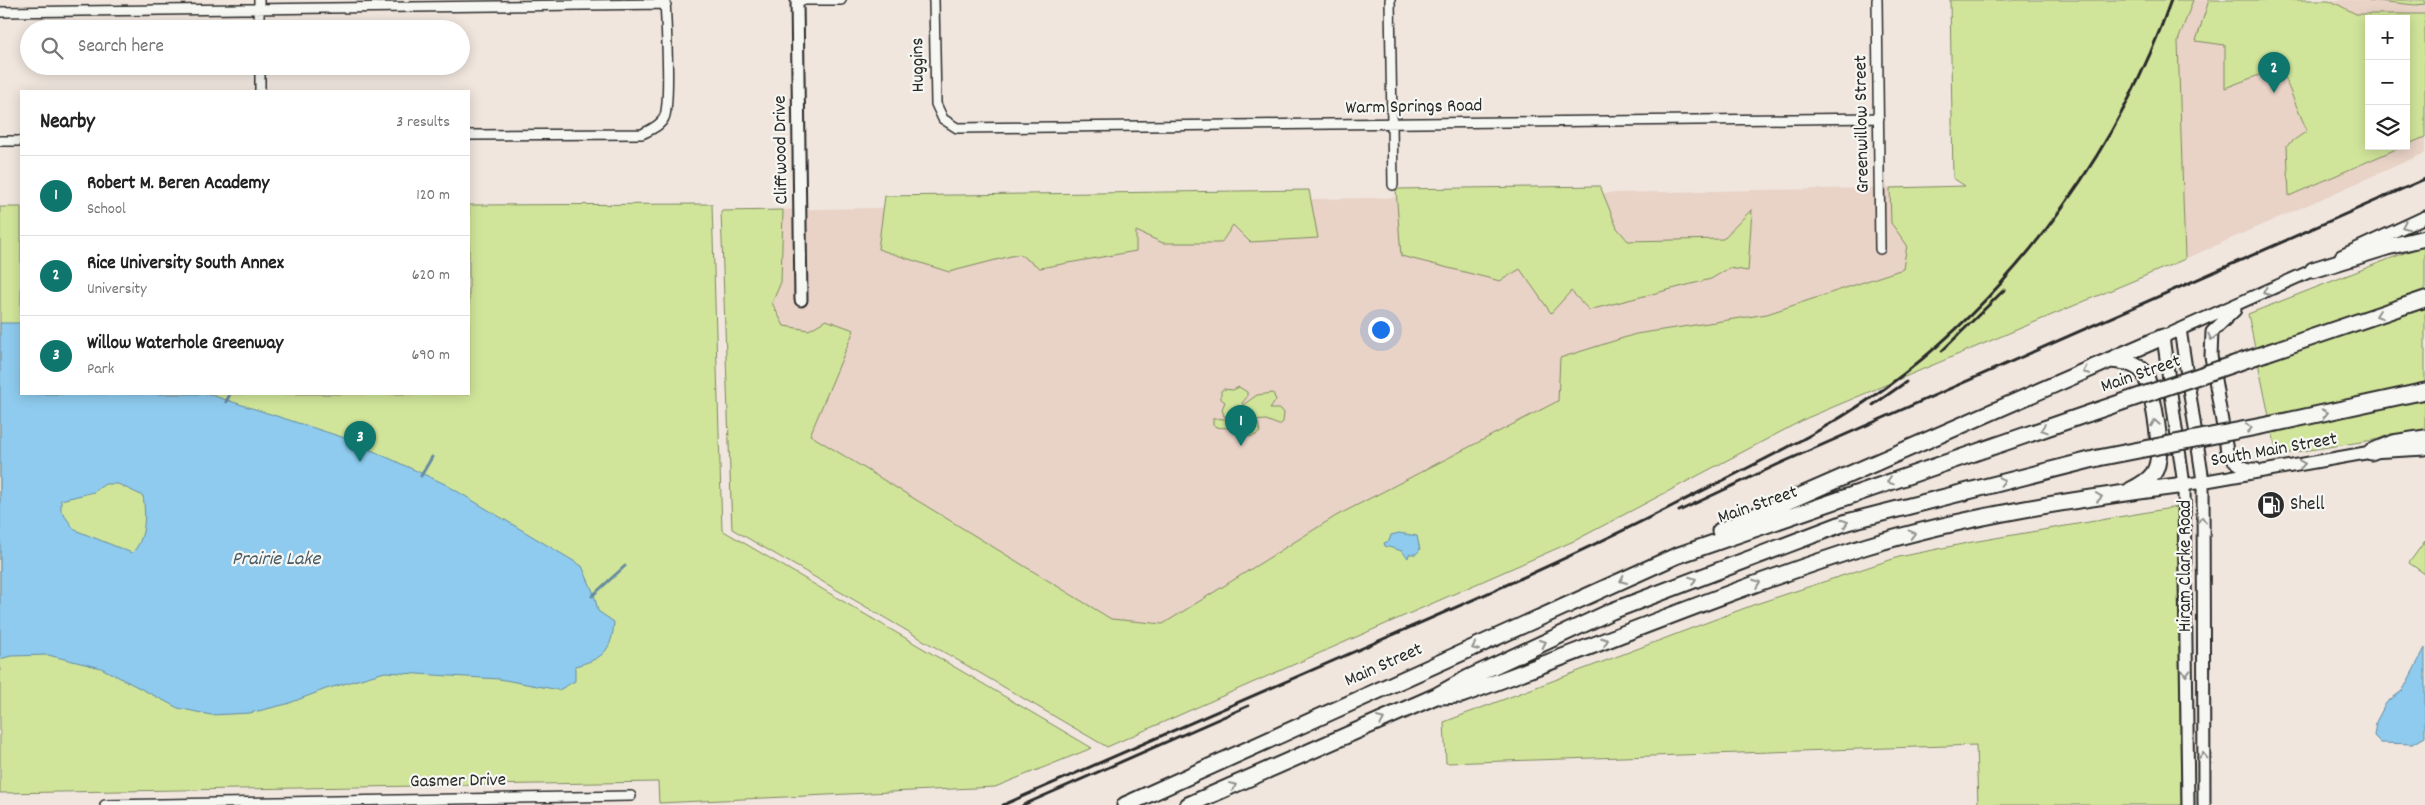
<!DOCTYPE html>
<html lang="en">
<head>
<meta charset="utf-8">
<style>
	body { margin:0; font-family:Dekko,sans-serif; background:#f6f6f6; color:#222 }
	.controls { position:absolute; right:15px; top:15px; display:grid; overflow:hidden; border-radius:0px; box-shadow:0 2px 12px #0003 }
	.controls button { width:45px; height:45px; display:grid; place-items:center; padding:0; border:0; border-bottom:1px solid #e0e0e0; background:#fff; color:#222; font:25px sans-serif }
	.you { position:absolute; left:1380px; top:329px; width:18px; height:18px; margin:-12px; border:4px solid #fff; border-radius:50%; background:#1a73e8; box-shadow:0 0 0 8px #1a73e833 }
	.badge { display:grid; place-items:center; width:32px; height:32px; border-radius:50%; background:#0f766e; color:#fff; font-size:16px; font-weight:700 }
	.pin { position:absolute; translate:-50% -41px; filter:drop-shadow(0 1px 2px #0008) }
	.pin::after { content:''; position:absolute; top:26px; width:18px; height:15px; background:inherit; clip-path:polygon(0 0,100% 0,50% 100%) }
	.list { margin:0; padding:0; list-style:none }
	h2 { display:flex; justify-content:space-between; align-items:center; height:65px; margin:0; padding:0 20px; font-size:21px }
	h2 small { font-size:16px; font-weight:400; color:#767676 }
	.list li { display:grid; grid-template-columns:32px 1fr auto; gap:15px; align-items:center; box-sizing:border-box; height:80px; padding:0 20px; border-top:1px solid #e0e0e0 }
	.list b { display:block; font-size:19px; white-space:nowrap }
	.list p { margin:0; font-size:16px; white-space:nowrap; color:#767676 }
	.list em { font-size:16px; font-style:normal; color:#767676 }
	.icon { flex:none; width:28px; height:28px; fill:none; stroke:currentColor; stroke-width:2; stroke-linecap:round; stroke-linejoin:round }
	.map { position:relative; flex:none; width:2425px; height:805px; overflow:hidden }
	.search { position:absolute; background:#fff; box-shadow:0 2px 12px #0003; left:20px; top:20px; width:450px; height:55px; display:flex; align-items:center; gap:12px; box-sizing:border-box; padding:0 18px; border-radius:28px; color:#767676; font-size:19px }
	.panel { position:absolute; background:#fff; box-shadow:0 2px 12px #0003; left:20px; top:90px; width:450px; height:305px; border-radius:0px }
	.map>svg:first-child { display:block }
</style>
</head>
<body>
<div class="map">
<svg width="2425" height="805" viewBox="0 0 2425 805">
	<rect width="100%" height="100%" fill="#f0e6de"/>
	<filter id="ink" filterUnits="userSpaceOnUse"><feTurbulence type="fractalNoise" baseFrequency=".02" numOctaves="2"/><feDisplacementMap in="SourceGraphic" scale="10" xChannelSelector="R" yChannelSelector="G"/><feConvolveMatrix kernelMatrix="1 2 1 2 8 2 1 2 1" color-interpolation-filters="sRGB"/></filter>
	<g filter="url(#ink)">
		<!-- built -->
		<path fill="#e9d2c6" fill-rule="evenodd" d="M2193,0H2425V153L2185,259L2178,41ZM2369,19H2406V146H2369Z
			M1966,186L1868,375L1807,418L1576,540L1107,747L731,527L721,211Z"/>
		<!-- green -->
		<path fill="#d1e59a" stroke="#7e8862" d="M1950,0H2193L2178,41L2185,259L1807,418L1576,540L1107,747L732,529L721,211L783,210L781,282L772,303L784,326L809,330L826,320L854,330L810,435L1111,619L1163,624L1336,516L1558,401L1560,358L1636,334L1767,314L1903,269L1907,245L1891,223L1890,188L1965,186L1953,178Z
			M2209,0H2329L2356,14H2425V137L2406,145V19H2369V146H2403L2289,196L2287,145L2307,131L2280,67L2225,88V45L2196,41Z
			M2369,0H2425V4L2415,5Z
			M1600,186L1617,228L1628,241L1723,239L1752,209L1748,271L1729,268L1711,279L1589,310L1571,291L1551,313L1520,269L1500,281L1401,256L1396,189Z
			M1309,190L1318,238L1250,242L1233,225L1221,243H1163L1136,231V251L1040,268L1019,254L949,272L878,249L885,196Z
			M712,204L722,530L1092,748L995,787L659,803L658,782L0,793V207H21V394H469V205Z
			M2425,245V432L2277,455L2248,314Z
			M1239,387L1247,392V397L1242,403L1243,405L1257,395L1273,393L1276,400L1270,409H1281L1284,413L1283,422L1279,425L1266,420L1253,421L1248,415L1238,419L1224,416L1222,409L1225,402L1221,399V391L1223,389L1233,390Z
			M1213,418L1234,420L1247,427L1258,423L1260,432C1248,443 1241,430 1229,428C1223,427 1219,429 1213,425Z
			M2177,507L2181,805H1978L1976,745L1446,763L1444,722L1753,605L1899,557L1972,542Z
			M2425,541V574L2409,563Z"/>
		<!-- water -->
		<path fill="#8ecbee" stroke="#668ba0" fill-rule="evenodd" d="M0,323H21V394H208L345,438L445,484L582,566L594,594L598,611L614,622C612,652 602,659 575,666V681L559,690L499,679L385,672L326,689L287,704L250,713L211,715L178,708L101,668L48,655L11,656L0,659ZM105,484H118L143,496C146,515 146,539 132,553L75,530L61,511V500L94,492Z
			M1399,533L1417,536L1420,550L1416,554H1409L1408,558L1402,551L1385,546L1384,543L1389,541L1391,535Z
			M2425,648V737L2413,744L2381,743L2374,736L2376,722L2386,703L2403,690Z"/>
		<g fill="none" stroke-linecap="round" stroke-linejoin="round">
			<!-- stream -->
			<path stroke="#668ba0" stroke-width="3" d="M226,402L230,394
				M421,476L432,457
				M592,596L625,566"/>
			<!-- street casing -->
			<g stroke="#2b2b2b" stroke-width="12">
				<path id="street" d="M259,0V29
					M797,0H841
					M934,0L936,104L943,119L957,128L1879,118
					M1390,0L1393,185
					M1877,0L1880,249
					M0,12L666,4
					M260,66V91
					M469,135L642,134C650,130 660,126 664,118C671,105 666,20 665,0
					M0,141H21
					M105,805L631,796"/>
			</g>
			<!-- secondary casing -->
			<g stroke="#2b2b2b" stroke-width="15">
				<path id="secondary" d="M797,0L801,300
					M2341,256L2425,217
					M2235,310L2212,332L2211,356L2227,451C2233,462 2244,470 2256,469
					M2180,329L2203,481L2204,805
					M2184,485L2371,452L2425,449
					M2188,805L2184,485L2163,337L2320,267"/>
			</g>
			<!-- highway casing -->
			<g stroke="#2b2b2b" stroke-width="19">
				<path id="highway" d="M2313,270L2387,247L2425,238
					M2266,353L2425,299
					M2110,360C2124,361 2135,363 2145,373C2152,394 2167,456 2153,474C2148,481 2139,486 2131,490
					M2277,423L2425,391
					M2371,452L2393,443L2425,438
					M1720,531L2163,337
					M1440,696L1461,695C1597,646 1730,589 1867,546C1970,515 2078,499 2184,485
					M1125,805L1676,556L2090,413
					M1188,805L1436,696L1468,678L1612,611L1847,522L2098,458"/>
			</g>
			<!-- street -->
			<use href="#street" stroke="#f6f6f2" stroke-width="9"/>
			<!-- secondary -->
			<use href="#secondary" stroke="#f6f6f2" stroke-width="11"/>
			<!-- highway -->
			<use href="#highway" stroke="#f6f6f2" stroke-width="15"/>
			<!-- rail -->
			<path stroke="#2b2b2b" stroke-width="3" d="M1942,351L2004,290
				M1873,405L1906,382
				M1679,511L1781,463L2425,179
				M1003,805C1126,751 1250,697 1374,643C1478,598 1581,553 1682,501C1758,462 1837,427 1905,373C2024,279 2121,144 2171,0
				M1023,805L1248,706"/>
			<!-- highway-bridge casing -->
			<g stroke="#2b2b2b" stroke-width="19" stroke-linecap="butt">
				<path id="highway-bridge" d="M2090,413L2266,353
					M2098,458L2277,423"/>
			</g>
			<!-- highway-bridge -->
			<use href="#highway-bridge" stroke="#f6f6f2" stroke-width="15"/>
		</g>
		<!-- one-way arrows -->
		<defs><path id="oneway-chevron" d="M-2-3.5L2.5 0L-2 3.5" fill="none" stroke-width="1.6" stroke-linecap="round" stroke-linejoin="round" transform="scale(1.25)"/></defs>
		<g stroke="#90908e">
			<use href="#oneway-chevron" transform="translate(2405 226) rotate(157)"/>
			<use href="#oneway-chevron" transform="translate(2266 292) rotate(155)"/>
			<use href="#oneway-chevron" transform="translate(2379 315) rotate(161)"/>
			<use href="#oneway-chevron" transform="translate(2212 337) rotate(103)"/>
			<use href="#oneway-chevron" transform="translate(2086 371) rotate(155)"/>
			<use href="#oneway-chevron" transform="translate(2325 413) rotate(-12)"/>
			<use href="#oneway-chevron" transform="translate(2155 423) rotate(-100)"/>
			<use href="#oneway-chevron" transform="translate(2249 428) rotate(-11)"/>
			<use href="#oneway-chevron" transform="translate(2044 429) rotate(161)"/>
			<use href="#oneway-chevron" transform="translate(2302 464) rotate(-9)"/>
			<use href="#oneway-chevron" transform="translate(1890 481) rotate(161)"/>
			<use href="#oneway-chevron" transform="translate(2002 481) rotate(-13)"/>
			<use href="#oneway-chevron" transform="translate(2099 497) rotate(-9)"/>
			<use href="#oneway-chevron" transform="translate(2202 520) rotate(-90)"/>
			<use href="#oneway-chevron" transform="translate(1845 523) rotate(-18)"/>
			<use href="#oneway-chevron" transform="translate(1912 534) rotate(-15)"/>
			<use href="#oneway-chevron" transform="translate(1623 580) rotate(155)"/>
			<use href="#oneway-chevron" transform="translate(1693 580) rotate(-21)"/>
			<use href="#oneway-chevron" transform="translate(1757 583) rotate(-21)"/>
			<use href="#oneway-chevron" transform="translate(1605 641) rotate(-21)"/>
			<use href="#oneway-chevron" transform="translate(1543 643) rotate(-25)"/>
			<use href="#oneway-chevron" transform="translate(1475 647) rotate(156)"/>
			<use href="#oneway-chevron" transform="translate(2186 673) rotate(89)"/>
			<use href="#oneway-chevron" transform="translate(1381 720) rotate(-24)"/>
			<use href="#oneway-chevron" transform="translate(2203 756) rotate(-91)"/>
			<use href="#oneway-chevron" transform="translate(1233 786) rotate(-23)"/>
		</g>
	</g>
	<!-- icons -->
	<defs>
		<g id="fuel-disc" transform="scale(1.4375)"><circle r="9.5" fill="#2b2b2b" stroke="#f6f6f2"/><path d="M-5.5-6h7V0h2V4h1.3V-2.5L3-4.5l.8-.8L6-3V5H2.5V1h-1V6h-7ZM-4.2-4.7v3.2H.2V-4.7Z" fill="#fff"/></g>
	</defs>
	<g fill-rule="evenodd">
		<use href="#fuel-disc" x="2271" y="505"/>
	</g>
	<g text-anchor="middle" dominant-baseline="central" stroke-width="4.5" stroke-linejoin="round" paint-order="stroke">
		<!-- street labels -->
		<g font-size="19" fill="#2b2b2b" stroke="#f6f6f2">
			<text transform="translate(919 65) rotate(-91)">Huggins</text>
			<text transform="translate(1414 108) rotate(-1)">Warm Springs Road</text>
			<text transform="translate(1863 124) rotate(-91)">Greenwillow Street</text>
			<text transform="translate(782 150) rotate(-91)">Cliffwood Drive</text>
			<text transform="translate(2141 375) rotate(-19)">Main Street</text>
			<text transform="translate(2274 451) rotate(-10)">South Main Street</text>
			<text transform="translate(1758 506) rotate(-19)">Main Street</text>
			<text transform="translate(2186 566) rotate(-90)">Hiram Clarke Road</text>
			<text transform="translate(1384 666) rotate(-24)">Main Street</text>
			<text transform="translate(458 782) rotate(-1)">Gasmer Drive</text>
		</g>
		<!-- poi labels -->
		<g font-size="19" fill="#2b2b2b" stroke="#f6f6f2" text-anchor="start">
			<text x="2290" y="505">Shell</text>
		</g>
		<!-- water labels -->
		<g font-size="20" font-style="italic" fill="#495b66" stroke="#f6f6f2">
			<text x="276" y="560">Prairie Lake</text>
		</g>
	</g>
</svg>
<div class="controls">
<button>+</button>
<button>−</button>
<button><svg class="icon" aria-label="layers" viewBox="0 0 24 24"><path d="M12 4l9 5-9 5-9-5zM3 14l9 5 9-5"/></svg></button>
</div>
<div class="you"></div>
<div class="pin badge" style="left:1241px;top:446px">1</div>
<div class="pin badge" style="left:2274px;top:93px">2</div>
<div class="pin badge" style="left:360px;top:462px">3</div>
<div class="search"><svg class="icon" aria-label="search" viewBox="0 0 24 24"><circle cx="10" cy="10" r="6"/><path d="M15 15l6 6"/></svg>Search here</div>
<section class="panel">
<h2>Nearby<small>3 results</small></h2>
<ul class="list">
<li><span class="badge">1</span><div><b>Robert M. Beren Academy</b><p>School</p></div><em>120 m</em></li>
<li><span class="badge">2</span><div><b>Rice University South Annex</b><p>University</p></div><em>620 m</em></li>
<li><span class="badge">3</span><div><b>Willow Waterhole Greenway</b><p>Park</p></div><em>690 m</em></li>
</ul>
</section>
</div>
</body>
</html>
